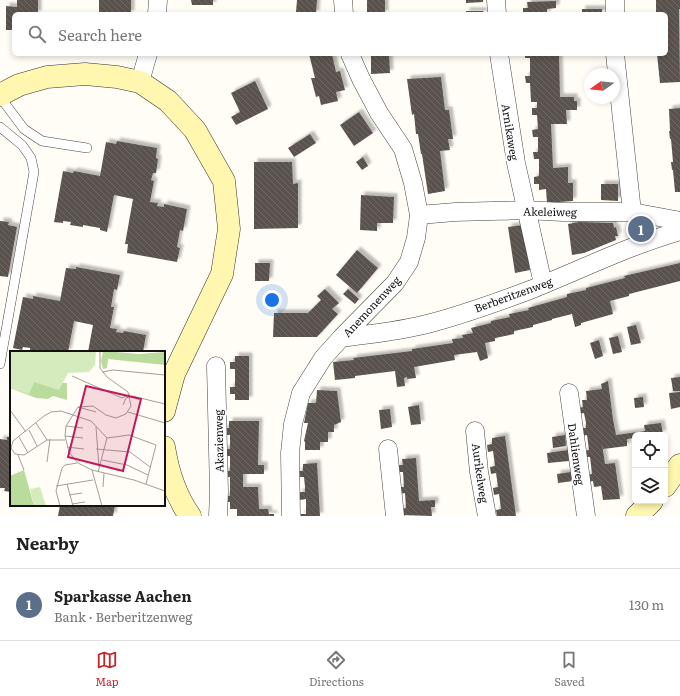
<!DOCTYPE html>
<html lang="en">
<head>
<meta charset="utf-8">
<style>
	body { margin:0; font-family:Literata,serif; background:#f6f6f6; color:#222 }
	.controls { position:absolute; right:12px; bottom:12px; display:grid; overflow:hidden; border-radius:6px; box-shadow:0 2px 6px #0003 }
	.controls button { width:36px; height:36px; display:grid; place-items:center; padding:0; border:0; border-bottom:1px solid #e0e0e0; background:#fff; color:#222; font:20px sans-serif }
	.compass { position:absolute; left:584px; top:68px; width:36px; height:36px; border-radius:50%; background:#fff; box-shadow:0 2px 6px #0003; rotate:256deg }
	.you { position:absolute; left:272px; top:300px; width:14px; height:14px; margin:-10px; border:3px solid #fff; border-radius:50%; background:#1a73e8; box-shadow:0 0 0 6px #1a73e833 }
	.badge { display:grid; place-items:center; width:26px; height:26px; border-radius:50%; background:#c4262e; color:#fff; font-size:13px; font-weight:700 }
	.pin { position:absolute; translate:-50% -50%; border:2px solid #fff; box-shadow:0 1px 4px #0006 }
	.list { margin:0; padding:0; list-style:none }
	h2 { display:flex; justify-content:space-between; align-items:center; height:52px; margin:0; padding:0 16px; font-size:17px }
	h2 small { font-size:13px; font-weight:400; color:#767676 }
	.list li { display:grid; grid-template-columns:26px 1fr auto; gap:12px; align-items:center; box-sizing:border-box; height:72px; padding:0 16px; border-top:1px solid #e0e0e0 }
	.list b { display:block; font-size:15px; white-space:nowrap }
	.list p { margin:0; font-size:13px; white-space:nowrap; color:#767676 }
	.list em { font-size:13px; font-style:normal; color:#767676 }
	.icon { flex:none; width:22px; height:22px; fill:none; stroke:currentColor; stroke-width:2; stroke-linecap:round; stroke-linejoin:round }
	.map { position:relative; flex:none; width:680px; height:516px; overflow:hidden }
	.search { position:absolute; background:#fff; box-shadow:0 2px 6px #0003; left:12px; right:12px; top:12px; height:44px; display:flex; align-items:center; gap:10px; box-sizing:border-box; padding:0 14px; border-radius:6px; color:#767676; font-size:15px }
	.sheet { height:124px; background:#fff }
	nav { display:flex; justify-content:space-around; align-items:center; box-sizing:border-box; height:56px; border-top:1px solid #e0e0e0; background:#fff; font-size:11px; color:#767676 }
	nav a { display:grid; justify-items:center; gap:2px }
	nav .on { color:#c4262e }
	.map>svg:first-child { display:block }
</style>
</head>
<body>
<div class="map">
<svg width="680" height="516" viewBox="0 0 680 516">
	<defs>
		<pattern id="building-back-hatch" width="6" height="6" patternUnits="userSpaceOnUse"><rect width="6" height="6" fill="#5a524d"/><path d="M-1 5l2 2M0 0l6 6M5-1l2 2" fill="none" stroke="#6d6662"/></pattern>
		<filter id="shadow"><feDropShadow dx="3.5" dy="-3.5" stdDeviation="1" flood-color="#0004"/></filter>
	</defs>
	<rect width="100%" height="100%" fill="#fffdf5"/>
	<!-- building -->
	<path fill="url(#building-back-hatch)" filter="url(#shadow)" d="M17,0H38V14H14V30H6V6L17,7Z
		M99,0H131V14H99Z
		M191,0H213V5H192Z
		M297,0H317L316,14L296,12Z
		M367,0H385V14H367Z
		M466,0H483V2L466,3Z
		M656,0H680V9H679L680,82L660,83L657,54H666V14H656Z
		M556,1V8L547,9V14H523V8H528L527,2Z
		M582,9H602V14H582Z
		M466,11H483L484,14H466Z
		M309,54H332L336,72L340,71L345,90L336,92L338,101L321,105L319,96L316,97L311,78H315Z
		M371,54H389L390,73L371,74Z
		M525,54H559L560,97H574V101H577V110H566L567,124H551L553,168L568,167V183H573V201L547,203L546,189L539,190V184H534V177L539,176V159H534L533,152H538V137H533L532,130L538,129L537,115H532V108H537V102H531L530,83H526L525,76H530V58H525Z
		M441,77L445,110H449L453,139H448L450,150L440,151L445,191L428,194L422,154H421L418,134H416L414,114L412,115L407,79Z
		M255,81L268,109L236,125L231,117L240,112L231,93Z
		M680,108V192H675L673,170H672L671,162H673L671,139H670L669,131H670L669,109Z
		M359,112L373,133L354,146L340,125Z
		M310,134L316,143L294,157L288,148Z
		M117,141L157,148L156,158L158,159L156,173H153L151,180L154,181L150,202L158,203L157,206L164,207V204L187,209L183,231L180,230L177,247L180,248L177,262L127,253L128,244H125L133,199L114,195L107,232L100,230V228L83,225V227L70,225L71,222L63,221V223L54,222L63,171L73,173L74,171L100,176L106,142L116,144Z
		M363,157L368,166L362,170L356,162Z
		M254,162H292L293,184L298,183V228L254,229Z
		M601,184H618V201L601,200Z
		M361,195L394,197L393,223H377V231L360,230Z
		M0,221L9,222L8,225L17,227L8,277L0,276Z
		M579,222L613,223L614,228L616,227L618,236H615L616,240L584,253L572,255L568,224Z
		M523,225L530,270L515,273L508,227Z
		M357,250L378,268L357,293L336,275Z
		M255,263H270L269,281H255Z
		M680,263V281L629,294V296L610,301L613,314L581,323V325L575,327L572,314L552,319V320L533,325V327L514,331V334L495,338V341L485,343L488,358L480,361L477,352L454,355L455,360L414,367L416,378L407,379V377L404,378L405,386L397,387L395,371L355,376V378L335,380L333,362L354,360L353,358L412,351V349L453,343L452,339L463,338L462,335L473,333L471,328L491,323V321L510,317L509,314L529,310L528,308L567,297V294L586,290V288L625,278L624,276Z
		M76,267L120,275L117,290L114,289L111,307H114L110,328L117,329L116,332L123,333L124,331L146,335L143,352H88L93,325L74,321L68,352H50L42,351V352H36L30,351V348L23,347L22,350L13,348L23,297L33,299V296L60,301L66,268L76,269Z
		M325,289L339,303L332,309L338,314L317,337H273L274,313H308L321,300L317,296Z
		M348,289L359,299L355,304L343,294Z
		M636,325L641,343L631,345L627,327Z
		M618,336L622,352L613,354L609,338Z
		M599,340L603,356L595,359L590,343Z
		M235,356H249V400H235V394H230V387H235V369H230V362H235Z
		M680,377V391H673L671,378Z
		M608,381L613,419L616,435L645,431L644,425L661,423L663,434L635,435V438L627,439V446L603,449L602,444L605,464L615,463L620,499L603,500L601,486L594,487L593,481L588,482L587,475L592,474L590,457H585L584,451L589,450L587,435L582,436L581,428H586V423L584,413L579,414L578,408L583,407L582,400H587L586,391L602,389L601,384Z
		M317,390L337,391L341,422L334,425V432H328V442H320V450H305V442L304,441L308,423H304L308,403H316Z
		M680,392V407L671,409L669,393Z
		M643,397L644,407L635,408L634,398Z
		M419,405L421,424L411,425L408,407Z
		M390,409L392,427L381,429L379,410Z
		M229,421H259L258,465H264V474H243V487H258L259,509H268L269,514H274V516H237V509H230V502H225V496H230V477H224V471H230V456H224V449H230V435H224V428H229Z
		M565,435L566,446L553,448L552,437Z
		M505,436L508,458L516,516H497L496,510L501,509L499,494L494,495L493,488L498,487L496,473L491,474L490,467L495,466L493,451L488,452L487,445L492,444V438Z
		M7,437H11V492L4,491L5,488H0V439L7,440Z
		M568,450L569,461L548,463L547,453Z
		M416,458L419,501L435,500V507H431L432,516L401,515V509L406,508L405,493L400,494L399,487H404L403,472H398L397,465H403L402,459Z
		M317,463L320,516H301V514H306V499L300,500L299,492H305V487L304,477H298V471H303V464Z
		M571,472L573,481L558,483L557,474Z
		M60,505H115L113,516H58Z"/>
	<g fill="none" stroke-linecap="round" stroke-linejoin="round">
		<!-- lane casing -->
		<g stroke="#444" stroke-width="10">
			<path id="lane" d="M0,97L24,129L42,141L87,148
				M0,127L22,145L31,158L34,172L0,364"/>
		</g>
		<!-- street casing -->
		<g stroke="#444" stroke-width="19">
			<path id="street" d="M343,0L344,14
				M496,0L497,14
				M157,14L158,0
				M615,14V0
				M499,54L516,163L543,284
				M615,54L632,212
				M140,82L148,54
				M419,215L455,212L525,210L563,212H632L680,221
				M341,338C371,334 402,331 431,323C465,314 498,302 530,290C580,270 628,246 680,231
				M216,366L219,492L218,516
				M569,393L586,516
				M475,431L479,472L487,516
				M388,449L395,516
				M291,516L290,453L293,424L301,393L323,358L341,338L395,283L409,262L416,238L419,215L413,183L403,149L379,113L361,79L350,54"/>
		</g>
		<!-- secondary casing -->
		<g stroke="#333" stroke-width="23">
			<path id="secondary" d="M0,95L19,85L47,77L85,74L117,77L140,82L168,101L195,130L224,181L229,229L222,274L174,374L164,411
				M164,447C168,472 175,495 190,516
				M665,486L680,465
				M637,516L652,501"/>
		</g>
		<!-- lane -->
		<use href="#lane" stroke="#fff" stroke-width="9"/>
		<!-- street -->
		<use href="#street" stroke="#fff" stroke-width="18"/>
		<!-- secondary -->
		<use href="#secondary" stroke="#fff6b0" stroke-width="22"/>
	</g>
	<g text-anchor="middle" dominant-baseline="central" stroke-width="4" stroke-linejoin="round" paint-order="stroke">
		<!-- street labels -->
		<g font-size="11" fill="#111" stroke="#fff">
			<text transform="translate(511 132) rotate(81)">Arnikaweg</text>
			<text transform="translate(550 211) rotate(1)">Akeleiweg</text>
			<text transform="translate(513 294) rotate(-20)">Berberitzenweg</text>
			<text transform="translate(371 306) rotate(-47)">Anemonenweg</text>
			<text transform="translate(218 441) rotate(-91)">Akazienweg</text>
			<text transform="translate(577 454) rotate(82)">Dahlienweg</text>
			<text transform="translate(481 473) rotate(82)">Aurikelweg</text>
		</g>
	</g>
	<!-- overview -->
	<g transform="translate(10 351)">
		<rect width="155" height="155" fill="#fffdf5"/>
		<path d="M30,136L36,155H24L20,138Z" fill="#d5ebbd"/>
		<path d="M93,0L129,3L155,1V14L98,8L97,17L93,18L91,10ZM0,1L34,11L53,28V32H57V49L43,45L38,48L26,47L0,37ZM14,119L24,155H0V125Z" fill="#b9dc9c"/>
		<path d="M0,0H86L85,14L79,21L58,22L49,39L24,31L19,43L0,37Z" fill="#d5ebbd"/>
		<path fill="none" stroke="#a09f9a" stroke-width="1" d="M90,0V17L97,26L118,41L121,55L116,63L106,67L96,64L83,55L68,56L56,75L55,85L59,101L68,112L82,119L124,129L155,140M92,21L103,19L155,24M62,25L112,47L120,43M113,54L116,47L122,45L155,53M68,56L86,61M0,59L16,81M118,61L155,72M26,72L37,89M56,75L73,77M86,76L89,116M19,79L27,95M55,85L73,87M9,86L18,102M55,89H37L14,104L5,103L1,97L3,90L34,65L41,61L51,60L81,70L97,87L119,84L146,94L136,133M57,96L74,98M86,98L120,101L140,116M8,104L14,119M92,109L117,114L138,124M37,111L40,88M82,119L92,155M88,121L97,87M57,133L63,155M46,135L83,129M93,136L94,122M59,144L72,142M62,153L75,151M50,155L46,140L52,117L55,114L67,112"/>
		<path fill="#c2185b" fill-opacity="0.15" stroke="#c2185b" stroke-width="2" d="M76,35L131,48L113,120L58,106Z"/>
		<rect width="155" height="155" fill="none" stroke="#111" stroke-width="2"/>
	</g>
</svg>
<div class="controls">
<button><svg class="icon" aria-label="locate" viewBox="0 0 24 24"><circle cx="12" cy="12" r="6"/><path d="M12 2v4M12 18v4M2 12h4M18 12h4"/></svg></button>
<button><svg class="icon" aria-label="layers" viewBox="0 0 24 24"><path d="M12 4l9 5-9 5-9-5zM3 14l9 5 9-5"/></svg></button>
</div>
<svg class="compass" viewBox="-18 -18 36 36"><path d="M0-13l5 13h-10z" fill="#e53935"/><path d="M0 13l5-13h-10z" fill="#767676"/></svg>
<div class="you"></div>
<div class="pin badge" style="left:641px;top:229px;background:#5c6f8a">1</div>
<div class="search"><svg class="icon" aria-label="search" viewBox="0 0 24 24"><circle cx="10" cy="10" r="6"/><path d="M15 15l6 6"/></svg>Search here</div>
</div>
<section class="sheet">
<h2>Nearby<small></small></h2>
<ul class="list">
<li><span class="badge" style="background:#5c6f8a">1</span><div><b>Sparkasse Aachen</b><p>Bank · Berberitzenweg</p></div><em>130 m</em></li>
</ul>
</section>
<nav>
<a class="on"><svg class="icon" aria-label="map" viewBox="0 0 24 24"><path d="M3 6l6-2 6 2 6-2v14l-6 2-6-2-6 2zM9 4v14M15 6v14"/></svg>Map</a>
<a><svg class="icon" aria-label="directions" viewBox="0 0 24 24"><path d="M12 3l9 9-9 9-9-9zM9 14v-3h6M13 9l2 2-2 2"/></svg>Directions</a>
<a><svg class="icon" aria-label="saved" viewBox="0 0 24 24"><path d="M7 4h10v16l-5-4-5 4z"/></svg>Saved</a>
</nav>
</body>
</html>
